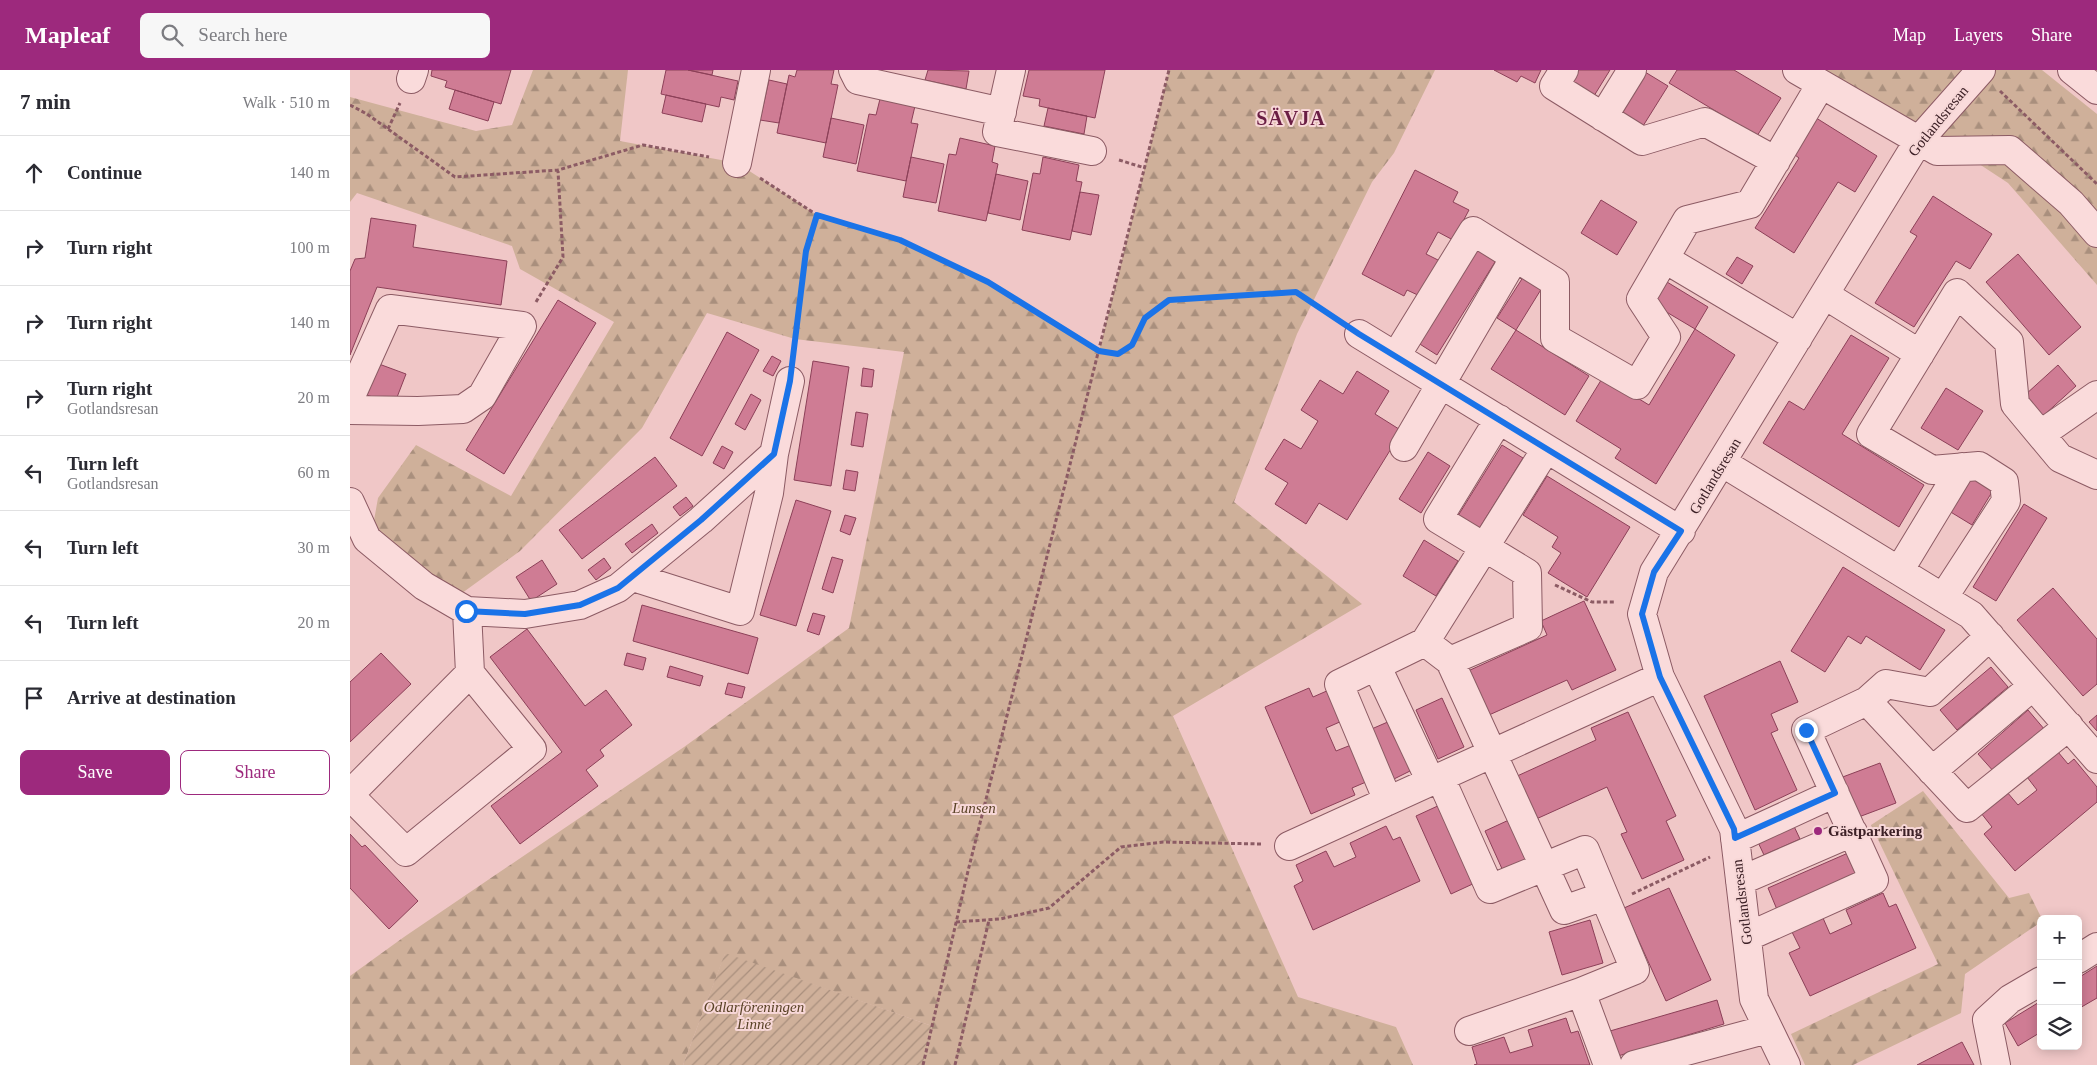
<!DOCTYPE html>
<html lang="en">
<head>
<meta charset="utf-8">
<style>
	body { margin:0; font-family:Georgia,serif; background:#f7f7f7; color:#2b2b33 }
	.controls { position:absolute; right:15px; bottom:15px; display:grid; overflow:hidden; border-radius:8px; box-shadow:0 2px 12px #0003 }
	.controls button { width:45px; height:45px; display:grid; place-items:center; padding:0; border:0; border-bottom:1px solid #e1e1e2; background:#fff; color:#2b2b33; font:25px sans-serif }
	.stop { position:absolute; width:15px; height:15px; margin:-11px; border:4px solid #1a73e8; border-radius:50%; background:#fff }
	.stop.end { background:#1a73e8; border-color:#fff; box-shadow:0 1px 5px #0008 }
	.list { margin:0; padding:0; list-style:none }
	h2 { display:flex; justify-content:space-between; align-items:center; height:65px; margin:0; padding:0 20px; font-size:21px }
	h2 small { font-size:16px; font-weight:400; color:#7c7c81 }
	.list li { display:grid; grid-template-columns:32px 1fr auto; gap:15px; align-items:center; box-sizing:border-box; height:75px; padding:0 20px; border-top:1px solid #e1e1e2 }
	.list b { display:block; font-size:19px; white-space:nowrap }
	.list p { margin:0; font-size:16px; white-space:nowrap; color:#7c7c81 }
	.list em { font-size:16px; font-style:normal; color:#7c7c81 }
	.actions { display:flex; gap:10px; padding:15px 20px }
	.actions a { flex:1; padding:11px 0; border:1px solid #9d297d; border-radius:8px; text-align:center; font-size:18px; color:#9d297d }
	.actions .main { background:#9d297d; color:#fff }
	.icon { flex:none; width:28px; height:28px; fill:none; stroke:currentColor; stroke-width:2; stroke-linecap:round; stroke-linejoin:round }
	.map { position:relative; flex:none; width:1747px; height:995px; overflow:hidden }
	header { display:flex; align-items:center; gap:30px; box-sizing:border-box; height:70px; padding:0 25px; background:#9d297d; color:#fff }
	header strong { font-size:24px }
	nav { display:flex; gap:28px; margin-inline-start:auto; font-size:18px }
	.search { width:350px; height:45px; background:#f7f7f7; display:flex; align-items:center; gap:12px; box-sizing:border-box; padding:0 18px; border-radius:8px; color:#7c7c81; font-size:19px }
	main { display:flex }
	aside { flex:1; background:#fff }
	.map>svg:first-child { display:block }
</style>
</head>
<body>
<header>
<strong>Mapleaf</strong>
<div class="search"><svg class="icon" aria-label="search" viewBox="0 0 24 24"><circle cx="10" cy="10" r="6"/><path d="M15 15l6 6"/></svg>Search here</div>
<nav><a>Map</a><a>Layers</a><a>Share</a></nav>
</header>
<main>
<aside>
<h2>7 min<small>Walk · 510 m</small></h2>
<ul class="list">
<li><svg class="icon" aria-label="ahead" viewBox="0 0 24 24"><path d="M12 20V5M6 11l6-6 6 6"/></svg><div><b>Continue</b></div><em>140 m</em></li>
<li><svg class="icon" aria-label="right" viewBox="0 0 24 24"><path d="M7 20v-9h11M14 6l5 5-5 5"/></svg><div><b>Turn right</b></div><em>100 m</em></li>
<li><svg class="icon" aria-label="right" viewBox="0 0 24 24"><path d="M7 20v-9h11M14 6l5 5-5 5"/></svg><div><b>Turn right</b></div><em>140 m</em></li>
<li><svg class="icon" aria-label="right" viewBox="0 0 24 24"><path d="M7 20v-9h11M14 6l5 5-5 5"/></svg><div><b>Turn right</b><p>Gotlandsresan</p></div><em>20 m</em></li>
<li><svg class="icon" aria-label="left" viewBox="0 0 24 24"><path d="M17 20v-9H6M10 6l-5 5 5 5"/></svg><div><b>Turn left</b><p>Gotlandsresan</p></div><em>60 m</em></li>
<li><svg class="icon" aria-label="left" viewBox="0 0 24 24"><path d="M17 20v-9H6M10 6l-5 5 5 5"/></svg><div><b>Turn left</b></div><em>30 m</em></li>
<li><svg class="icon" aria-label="left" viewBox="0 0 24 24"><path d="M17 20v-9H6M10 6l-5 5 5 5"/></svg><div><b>Turn left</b></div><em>20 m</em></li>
<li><svg class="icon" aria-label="arrive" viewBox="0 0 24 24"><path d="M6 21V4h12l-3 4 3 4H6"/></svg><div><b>Arrive at destination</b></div></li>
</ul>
<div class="actions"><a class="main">Save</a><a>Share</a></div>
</aside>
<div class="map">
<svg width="1747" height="995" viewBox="0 0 1747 995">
	<defs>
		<pattern id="forest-firs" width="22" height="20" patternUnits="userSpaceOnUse" patternTransform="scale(1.25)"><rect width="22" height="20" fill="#cfb09a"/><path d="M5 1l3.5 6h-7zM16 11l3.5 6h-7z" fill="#a98f7d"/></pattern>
		<pattern id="garden-furrows" width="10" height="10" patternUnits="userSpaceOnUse" patternTransform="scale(1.25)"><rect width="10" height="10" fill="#cfb09a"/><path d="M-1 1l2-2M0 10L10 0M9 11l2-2" fill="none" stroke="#a98f7d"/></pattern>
	</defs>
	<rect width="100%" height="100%" fill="#f0c7c7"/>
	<!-- forest -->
	<path fill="url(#forest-firs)" d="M183,0H278L270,71L387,93L467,145L550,170L638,212L749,281L819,0H1085L1044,83L1022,112L947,264L884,432L1012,534L823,646L948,927L1046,957L1063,995H573L582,956L375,884L333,995H0V906L54,867L334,677L499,558L554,282L445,269L357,243L292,358L170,481L108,526L23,456L28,428L66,375L161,426L264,252L170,199L162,176L7,123L0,132V27L126,61L162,55Z
		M1464,0H1692L1747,44V215L1658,113L1617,86Z
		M1573,721L1659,828L1679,823L1692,849L1691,852L1615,904L1611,943L1503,995H1455L1441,964L1588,894L1521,755Z"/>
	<!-- garden -->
	<path fill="url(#garden-furrows)" d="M375,883L582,956L573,995H333Z"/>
	<!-- building -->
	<path fill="#cf7c94" stroke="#8c4058" d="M82,0H161L151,34L95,17L97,11L81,6Z
		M316,0H338L388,11L384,30L371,27L369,37L311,24Z
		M338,0H363L362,5Z
		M447,0H484L481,14L488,15L476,73L427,63L439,5L445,7Z
		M578,0L619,1L616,19L575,10Z
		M679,0H755L745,48L689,36L690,29L673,26Z
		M1144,0H1191L1185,13L1171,6L1167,12Z
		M1228,0H1260L1239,34L1216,20Z
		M1327,0H1384L1431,28L1407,66L1319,13Z
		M1295,2L1318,16L1288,64L1266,50Z
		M419,10L437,14L429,53L410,50Z
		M105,20L144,32L138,51L99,39Z
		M316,25L356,34L352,52L312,43Z
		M530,29L565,36L561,53L568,54L556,111L507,101L519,44L526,45Z
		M698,38L737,46L734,64L694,56Z
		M1463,46L1527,86L1505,122L1488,112L1444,183L1405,158L1449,88L1441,82Z
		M481,48L514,55L506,94L473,87Z
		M610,68L645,76L642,92L648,94L636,151L588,141L599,84L606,85Z
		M561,87L594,94L586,133L553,127Z
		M693,87L729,95L726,111L732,112L720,170L672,160L683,103L690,104Z
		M1065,100L1108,122L1103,132L1119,140L1103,170L1088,162L1076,184L1090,191L1072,227L1057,220L1054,226L1012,204Z
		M646,104L678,111L670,150L638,143Z
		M730,122L749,125L741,165L722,161Z
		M1583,126L1642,164L1620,199L1606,191L1564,257L1525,233L1567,166L1560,162Z
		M1251,130L1287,152L1267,185L1231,163Z
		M21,148L66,155L63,177L157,191L151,235L27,217L0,285V201L5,189L15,188Z
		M1128,171L1150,184L1087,285L1065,271Z
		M1668,184L1731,257L1699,285L1636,212Z
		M1387,187L1403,196L1392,214L1376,204Z
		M1177,201L1195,213L1166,260L1147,248Z
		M1317,212L1358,237L1345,259L1303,234Z
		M208,230L246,253L154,404L116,380Z
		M1345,259L1385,285L1306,414L1265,388L1271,379L1226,351L1253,307L1299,335Z
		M1166,260L1239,306L1215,345L1141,299Z
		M377,262L409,280L352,386L320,368Z
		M1501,265L1539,288L1492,364L1574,415L1549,457L1413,373L1439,331L1454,340Z
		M422,286L431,291L423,306L413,301Z
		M463,291L499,297L481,416L444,410Z
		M29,294L56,304L44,335L17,325Z
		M1708,295L1726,316L1693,346L1675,325Z
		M513,298L524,300L522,317L511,316Z
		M1007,301L1039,321L1025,344L1052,361L997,450L969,433L956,454L925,434L938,413L915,399L934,369L951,379L968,351L951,340L970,310L993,324Z
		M1596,318L1633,341L1608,380L1571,358Z
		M401,324L411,330L395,360L385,354Z
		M506,342L518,344L513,377L501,375Z
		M1152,375L1173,388L1127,462L1106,449Z
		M372,376L383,382L374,399L363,393Z
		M1078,382L1100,396L1071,443L1049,429Z
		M305,387L327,416L232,489L209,460Z
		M496,400L508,402L505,421L493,419Z
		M1623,402L1645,417L1622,455L1599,441Z
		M1197,406L1280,457L1237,527L1198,503L1211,483L1202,477L1208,467L1173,445Z
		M336,427L343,436L330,446L323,437Z
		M446,430L481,441L446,556L410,545Z
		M1674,434L1697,448L1646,531L1623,517Z
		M495,445L506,448L500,465L490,461Z
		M302,454L308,463L282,483L275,474Z
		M1074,470L1108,491L1086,526L1053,506Z
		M482,487L493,490L483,523L472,519Z
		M254,488L261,498L246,510L238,500Z
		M192,490L207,514L181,531L166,507Z
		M1493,497L1595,560L1570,600L1516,566L1511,574L1498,566L1475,602L1441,581Z
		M1703,518L1747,569V614L1733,626L1667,550Z
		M1234,531L1266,600L1222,620L1217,610L1139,645L1118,601L1197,565L1191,551Z
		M292,535L408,568L398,604L283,571Z
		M463,543L475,546L469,565L457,561Z
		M177,559L235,636L256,620L282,655L250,680L254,686L236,700L248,716L170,774L141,736L212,682L140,587Z
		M31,583L61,614L0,672V612Z
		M277,583L296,588L293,600L274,595Z
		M1430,591L1448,632L1421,644L1428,660L1421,663L1447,720L1405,740L1354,626Z
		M320,596L353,606L350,616L317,607Z
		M1641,597L1658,617L1607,660L1590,640Z
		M378,613L395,617L392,628L375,624Z
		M959,618L963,627L979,620L992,651L976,658L986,681L1001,675L1016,712L1002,718L1005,725L961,744L915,637Z
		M1092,628L1114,677L1088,689L1066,640Z
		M1678,640L1695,660L1645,703L1628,684Z
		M1278,642L1326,746L1316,751L1334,790L1292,809L1271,764L1277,762L1257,717L1184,750L1165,707L1246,670L1241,658Z
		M1747,645V661L1739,652Z
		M1040,651L1062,700L1040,711L1017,661Z
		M1708,682L1718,694L1724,689L1747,717V732L1665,801L1634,764L1642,757L1631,743L1657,722L1668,735L1687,720L1677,707Z
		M1530,693L1546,733L1506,748L1490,708Z
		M1092,734L1127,812L1101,824L1066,746Z
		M1161,749L1179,789L1153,801L1135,761Z
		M1442,752L1450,769L1414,785L1406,768Z
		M1036,756L1043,770L1050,767L1070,811L963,860L944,816L953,811L946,795L976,781L984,797L1006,787L1000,773Z
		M0,764L12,777L15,775L68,831L39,859L0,818Z
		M1498,783L1508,806L1428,842L1418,818Z
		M1319,818L1361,910L1316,931L1274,838Z
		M1533,823L1539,837L1546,834L1566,878L1460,926L1439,883L1450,878L1442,862L1473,848L1480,864L1502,854L1496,840Z
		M1240,850L1253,893L1212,905L1199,862Z
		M1747,896V928L1728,939V908Z
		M1367,930L1374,954L1268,986L1260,961Z
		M1691,931V962L1668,976L1655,953Z
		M1216,948L1221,963L1228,961L1240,995H1124L1127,994L1122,977L1154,967L1160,983L1183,976L1178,960Z
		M1612,972L1624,995H1567Z"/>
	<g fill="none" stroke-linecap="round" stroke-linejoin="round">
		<!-- minor casing -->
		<g stroke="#8c5b64" stroke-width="30">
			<path id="minor" d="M503,0L508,10L652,42
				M661,0L647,62L742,81
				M1214,0L1204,16L1292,71L1355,52L1426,91
				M1447,0L1587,81L1660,80L1721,133L1747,163
				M1722,0L1747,20
				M61,9L64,0
				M1253,47L1282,0
				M387,93L406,0
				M1315,189L1448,268
				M1475,225L1570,284
				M1009,264L1331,461
				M1046,286L1123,161L1205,212V268L1287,315L1316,267L1291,229L1337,150L1400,134L1471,14
				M0,328L40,239L172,256L132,326L113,339L68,341L0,340
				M1691,364L1747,325
				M1054,377L1165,187
				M1373,393L1621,545L1747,689
				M0,432L17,469L74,516L117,541L175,544L230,535L268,518L351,450L424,384
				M1549,501L1612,397
				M283,507L390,541L419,423L424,384L440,311
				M1593,528L1656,431L1654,412L1629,396L1582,400L1521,364L1607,223L1659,272L1665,334L1710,388L1747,405
				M1075,572L1196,379
				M1100,591L1178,557L1177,503L1088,449L1149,349
				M1027,597L1081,712
				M1517,631L1617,738L1719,656
				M1582,701L1683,616
				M1090,707L1140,819L1235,780L1285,900L1231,922L1119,961
				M0,724L120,603
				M0,726L56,782L182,679L120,603L117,541
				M1038,731L989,614L1075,572L1100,591L1214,840L1254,826
				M1385,769L1485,723
				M939,776L1310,607
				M1390,811L1503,762
				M1397,867L1524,810L1456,660L1517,631L1536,614L1580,622L1640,566
				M1728,889L1747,877
				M1231,922L1258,995
				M1284,995L1418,959
				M1436,995L1404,929L1384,759L1310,607L1292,544L1304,502L1569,70L1631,0
				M1646,995L1637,950L1660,929L1691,911"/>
		</g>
		<!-- path -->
		<path stroke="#8c5b64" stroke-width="3" stroke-dasharray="4 2.5" stroke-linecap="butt" d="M1650,21L1747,114
			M0,35L17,44L105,107L208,100L293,75L359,87
			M38,59L50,33
			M769,90L795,98
			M410,108L467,145L550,170L638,212L749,281L768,284L782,275L795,248L819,230L946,223L986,249
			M186,232L213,187L208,101
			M443,285L456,181L467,145
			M1205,515L1242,532H1266
			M1282,824L1360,787
			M606,852L650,849L699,838L771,777L813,772L911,774
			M573,995L618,801L819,0
			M605,995L639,850"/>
		<!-- minor -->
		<use href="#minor" stroke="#fadbdb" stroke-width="28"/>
	</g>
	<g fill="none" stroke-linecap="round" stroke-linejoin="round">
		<!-- route -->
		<path stroke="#1a73e8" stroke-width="6" d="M116,541L175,544L230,535L268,518L351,450L424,384L440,311L456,181L467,145L550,170L638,212L749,281L768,284L782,275L795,248L819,230L946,222L1009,264L1331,461L1304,502L1292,544L1310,607L1384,759L1385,768L1485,723L1456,660"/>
	</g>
	<!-- markers -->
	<circle fill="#9d297d" stroke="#f7d7d7" stroke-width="2" cx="1468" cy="761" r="5"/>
	<g text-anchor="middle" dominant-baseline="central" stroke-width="4" stroke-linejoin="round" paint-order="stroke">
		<!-- street labels -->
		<g font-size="15" fill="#3c2026" stroke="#f7d7d7">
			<text transform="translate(1588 51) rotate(-51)">Gotlandsresan</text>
			<text transform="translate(1365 406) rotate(-59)">Gotlandsresan</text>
			<text transform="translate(1392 832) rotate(-97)">Gotlandsresan</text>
		</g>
		<!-- park labels -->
		<g font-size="15" font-style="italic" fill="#594226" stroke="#f7d7d7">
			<text x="624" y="738">Lunsen</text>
			<text x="404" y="937">Odlarföreningen<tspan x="404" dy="17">Linné</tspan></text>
		</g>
		<!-- poi labels -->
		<g font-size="15" font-weight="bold" fill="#3c2026" stroke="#f7d7d7" text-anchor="start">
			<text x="1478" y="761">Gästparkering</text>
		</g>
		<!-- district labels -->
		<g font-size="20" font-weight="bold" letter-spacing="1" fill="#6a1e44" stroke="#f7d7d7">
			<text x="941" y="48">SÄVJA</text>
		</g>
	</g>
</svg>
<div class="controls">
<button>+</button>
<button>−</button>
<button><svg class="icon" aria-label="layers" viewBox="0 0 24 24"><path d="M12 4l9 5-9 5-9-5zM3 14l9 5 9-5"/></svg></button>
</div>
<div class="stop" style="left:116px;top:541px"></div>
<div class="stop end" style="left:1456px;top:660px"></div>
</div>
</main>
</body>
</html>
